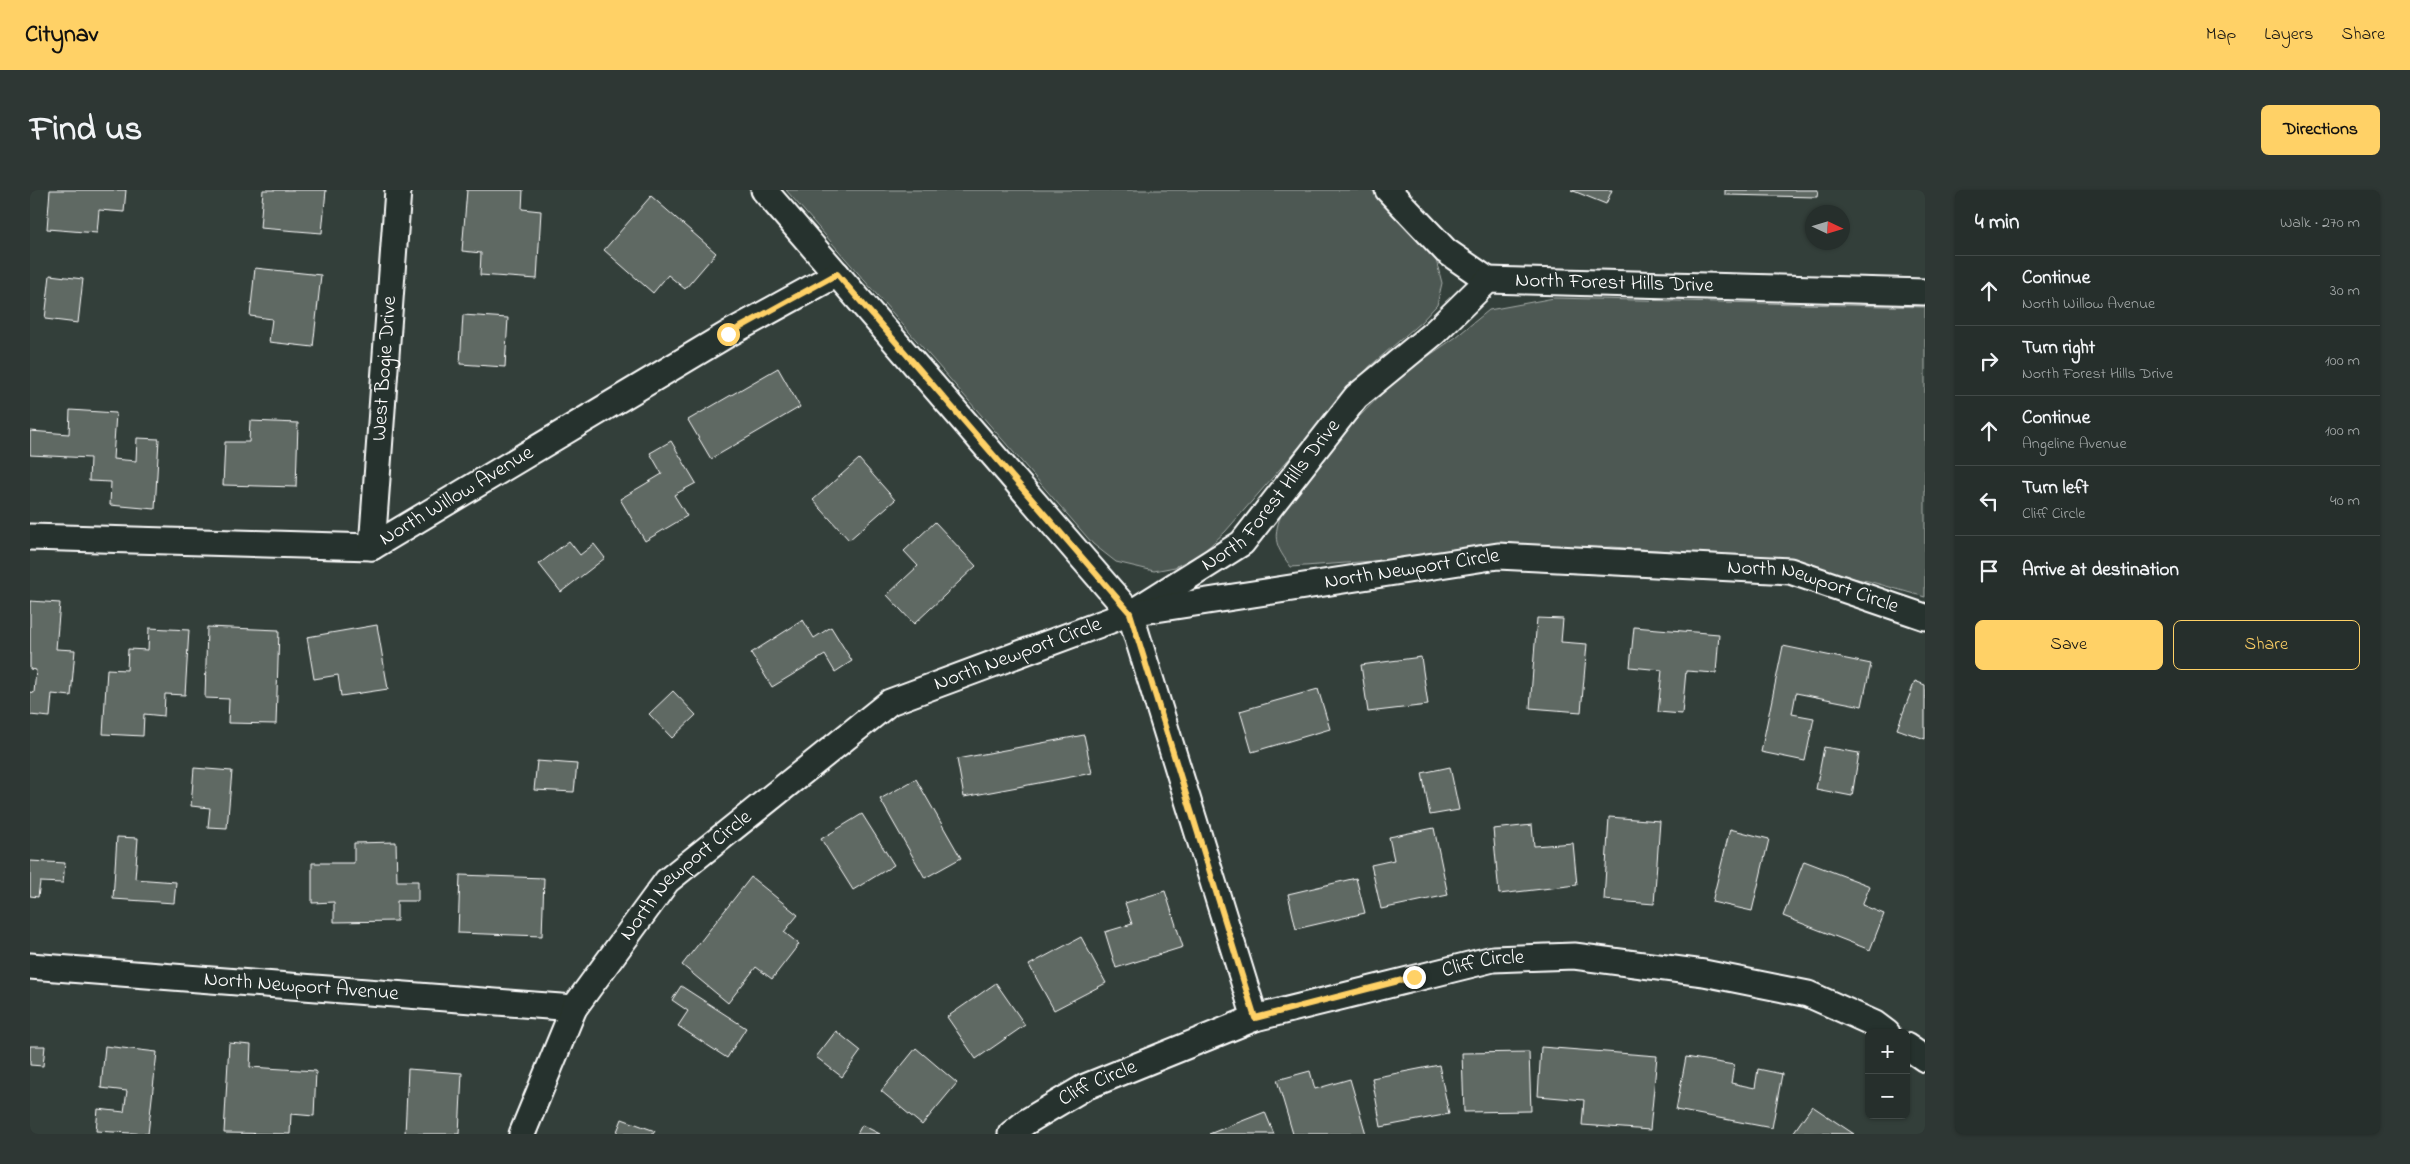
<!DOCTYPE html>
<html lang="en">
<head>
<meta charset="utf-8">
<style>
	body { margin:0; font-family:"Indie Flower",sans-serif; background:#2e3734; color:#f1f3f6 }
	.controls { position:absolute; right:15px; bottom:15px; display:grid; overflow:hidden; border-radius:8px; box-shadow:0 1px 4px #0004 }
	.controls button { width:45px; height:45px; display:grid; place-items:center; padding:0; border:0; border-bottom:1px solid #424a48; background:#262f2c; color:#f1f3f6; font:25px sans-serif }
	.compass { position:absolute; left:1775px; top:15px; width:45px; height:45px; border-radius:50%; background:#262f2c; box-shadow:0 1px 4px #0004; rotate:94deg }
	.stop { position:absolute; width:15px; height:15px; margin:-11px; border:4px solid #ffd166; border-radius:50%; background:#fff }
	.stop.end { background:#ffd166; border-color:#fff; box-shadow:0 1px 5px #0008 }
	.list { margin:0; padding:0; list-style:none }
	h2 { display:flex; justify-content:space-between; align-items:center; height:65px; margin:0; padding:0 20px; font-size:21px }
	h2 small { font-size:16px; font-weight:400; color:#a4a9a9 }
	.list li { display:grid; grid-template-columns:32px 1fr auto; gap:15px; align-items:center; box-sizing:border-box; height:70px; padding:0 20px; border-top:1px solid #424a48 }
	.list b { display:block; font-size:19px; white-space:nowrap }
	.list p { margin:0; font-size:16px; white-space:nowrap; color:#a4a9a9 }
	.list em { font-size:16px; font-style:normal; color:#a4a9a9 }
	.actions { display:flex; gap:10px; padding:15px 20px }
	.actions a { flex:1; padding:11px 0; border:1px solid #ffd166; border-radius:8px; text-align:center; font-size:18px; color:#ffd166 }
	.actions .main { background:#ffd166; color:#111 }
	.icon { flex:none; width:28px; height:28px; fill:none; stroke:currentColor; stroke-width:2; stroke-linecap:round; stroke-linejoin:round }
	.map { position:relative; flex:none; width:1895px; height:944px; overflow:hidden; border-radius:8px }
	header { display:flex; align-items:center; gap:30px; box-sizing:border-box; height:70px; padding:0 25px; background:#ffd166; color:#111 }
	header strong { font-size:24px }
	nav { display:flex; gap:28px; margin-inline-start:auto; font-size:18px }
	.intro { display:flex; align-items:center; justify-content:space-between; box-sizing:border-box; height:120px; padding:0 30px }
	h1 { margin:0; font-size:35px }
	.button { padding:12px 22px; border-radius:8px; background:#ffd166; color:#111; font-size:18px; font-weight:700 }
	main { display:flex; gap:30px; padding:0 30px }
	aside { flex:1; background:#262f2c; border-radius:8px; box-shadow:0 1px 4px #0004 }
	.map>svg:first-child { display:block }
</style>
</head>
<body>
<header>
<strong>Citynav</strong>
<nav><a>Map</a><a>Layers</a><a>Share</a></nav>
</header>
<div class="intro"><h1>Find us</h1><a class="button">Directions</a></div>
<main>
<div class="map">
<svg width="1895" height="944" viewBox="0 0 1895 944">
	<rect width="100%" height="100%" fill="#333f3a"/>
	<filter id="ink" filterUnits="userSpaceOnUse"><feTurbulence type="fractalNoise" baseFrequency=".02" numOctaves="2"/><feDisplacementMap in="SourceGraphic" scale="10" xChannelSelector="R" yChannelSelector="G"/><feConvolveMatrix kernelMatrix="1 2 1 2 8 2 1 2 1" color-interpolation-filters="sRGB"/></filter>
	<g filter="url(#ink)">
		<!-- green -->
		<path fill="#4d5853" stroke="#a6aca9" d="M756,0H1342L1405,66L1412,93L1407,115L1391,132L1339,177L1195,342L1172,363L1145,377L1124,381L1086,372L1063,354Z
			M1524,108L1895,117V407L1838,391L1696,365L1582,357L1509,359L1261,377C1246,357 1242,349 1251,325L1322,234L1368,187L1426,147L1459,120Z"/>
		<!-- building -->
		<path fill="#5f6964" stroke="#fff" d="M20,0H96L94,22L69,20L67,43L17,39Z
			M233,0H296L292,43L230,38Z
			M437,0H493L492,19L511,21L507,89L450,85L451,63L432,61Z
			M1541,0H1582L1576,14Z
			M1695,0H1788L1787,7L1695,5Z
			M621,6L686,63L655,99L638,85L623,103L574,60Z
			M225,78L291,85L283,157L239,152L242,129L220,126Z
			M20,85L53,89L48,133L15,129Z
			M433,125L478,128L475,177L430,174Z
			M748,178L770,217L681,269L658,230Z
			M40,220L86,223L83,269L106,271L107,248L129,249L125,319L80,315L81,292L59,291L60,268L0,265V241L39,244Z
			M220,231L268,233L266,297L193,295L195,252H219Z
			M641,251L666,293L644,305L657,326L615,351L590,309L632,284L620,263Z
			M829,269L865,310L819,350L783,310Z
			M905,332L946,376L884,434L857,405L888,376L874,361Z
			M539,351L550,365L564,354L575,368L531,402L509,374Z
			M0,411L30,413L26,459L45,460L41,506L22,504L20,527L0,525V502L4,503L6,480L0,479Z
			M1507,428L1533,429L1531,452L1557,454L1551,522L1500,518Z
			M773,430L784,448L801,437L822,471L805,482L795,465L742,497L721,463Z
			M347,435L358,499L311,506L308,485L284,489L277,447Z
			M177,437L249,440L246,534L198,533L199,509L175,508Z
			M1604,437L1689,444L1686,483L1656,481L1652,524L1628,522L1632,480L1600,477Z
			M119,438L159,440L155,505L135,504L134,526L114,524L113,546L73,544L77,479L97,480L98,459L118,460Z
			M1753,456L1841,474L1832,516L1766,503L1762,524L1784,528L1775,571L1731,562Z
			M1391,467L1398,515L1338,522L1331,475Z
			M1885,491L1895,495V549L1867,539Z
			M1288,499L1300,539L1222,562L1210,521Z
			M643,501L666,525L642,548L619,524Z
			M1054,545L1062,583L934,607L927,569Z
			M1794,557L1829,563L1822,606L1786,599Z
			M507,571L547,574L544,602L504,600Z
			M1420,577L1429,620L1400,625L1392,583Z
			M164,578L202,581L197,638L178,637L180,618L161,616Z
			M886,589L931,668L895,688L850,609Z
			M832,624L864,675L823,700L791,649Z
			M1579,627L1630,631L1624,714L1574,710Z
			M1502,635L1504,656L1543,653L1547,695L1469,704L1463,639Z
			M1404,638L1418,705L1351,719L1341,675L1364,670L1359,647Z
			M1700,639L1739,649L1722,721L1682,712Z
			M87,647L108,648L105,689L146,692L144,713L83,709Z
			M366,652L367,691H388V711H367V731L304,732V712L282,713V673H324V653Z
			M0,671L35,673L33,693L10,692L8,707L0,706Z
			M1774,671L1840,696L1832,715L1854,724L1840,760L1753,726Z
			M430,685L514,688L512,746L428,743Z
			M721,687L768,725L754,742L769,754L742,789L726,777L698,813L652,775Z
			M1326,688L1335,723L1266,739L1258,704Z
			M1135,701L1153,757L1086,778L1075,742L1102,734L1095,713Z
			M1051,747L1076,793L1024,820L999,775Z
			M966,793L995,835L946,869L917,827Z
			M651,796L716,838L697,868L648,836L658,821L642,810Z
			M806,841L831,861L812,887L786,867Z
			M199,853L221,855L220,877L286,881L284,926L261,924L260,944L194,943Z
			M0,856H15L13,876L0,875Z
			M75,856L127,862L118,944L66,941L68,919L94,922L97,901L71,898Z
			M1511,857L1627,866L1620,940L1552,935L1554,910L1508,906Z
			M886,858L927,893L892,935L851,901Z
			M1499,862L1501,921L1434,922L1432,863Z
			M1656,867L1704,875L1701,893L1725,898L1728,879L1752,884L1742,938L1646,920Z
			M1409,875L1419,924L1351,937L1342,888Z
			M378,879L432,883L429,944H375Z
			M1280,881L1285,899L1320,889L1336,944H1263L1247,890Z
			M1782,916L1824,944L1763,943Z
			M1235,922L1244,944H1179Z
			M592,929L625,941L623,944H586Z
			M832,935L850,944H827Z"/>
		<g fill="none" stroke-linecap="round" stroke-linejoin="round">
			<!-- street casing -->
			<g stroke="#fff" stroke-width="29">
				<g id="street">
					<path d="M734,0L1100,423L1225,828"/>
					<path d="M1358,0L1416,61L1458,90"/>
					<path id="s1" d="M0,347L342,357L698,144L807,84"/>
					<path id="s2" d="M342,357L368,0"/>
					<path id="s3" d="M1109,418L1212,353L1326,207L1405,142L1458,90L1895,102"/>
					<path id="s4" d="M0,776L544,818"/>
					<path d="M1876,856L1895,869"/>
					<path id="s5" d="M492,944L544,818L637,691L860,512L1100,423L1468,366L1760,381L1895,427"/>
					<path id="s6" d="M981,944L996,932L1055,897L1225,828L1463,769L1544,766L1674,783L1778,804L1845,834L1857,843"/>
				</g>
			</g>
			<!-- street -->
			<use href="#street" stroke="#26332d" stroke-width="25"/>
		</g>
	</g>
	<g fill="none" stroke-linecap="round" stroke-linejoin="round" filter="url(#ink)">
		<!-- route -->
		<path stroke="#ffd166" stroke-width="6" d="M698,144L807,84L1100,423L1225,828L1384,787"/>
	</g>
	<g text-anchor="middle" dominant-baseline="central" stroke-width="5" stroke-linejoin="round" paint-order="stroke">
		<!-- street labels -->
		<g font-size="21" fill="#fff" stroke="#26332d">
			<text stroke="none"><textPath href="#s3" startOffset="610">North Forest Hills Drive</textPath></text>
			<text stroke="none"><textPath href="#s2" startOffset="179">West Bogie Drive</textPath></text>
			<text stroke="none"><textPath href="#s3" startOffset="176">North Forest Hills Drive</textPath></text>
			<text stroke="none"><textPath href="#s1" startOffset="441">North Willow Avenue</textPath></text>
			<text stroke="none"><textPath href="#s5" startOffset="1121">North Newport Circle</textPath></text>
			<text stroke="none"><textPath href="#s5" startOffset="1526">North Newport Circle</textPath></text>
			<text stroke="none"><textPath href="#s5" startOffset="716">North Newport Circle</textPath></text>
			<text stroke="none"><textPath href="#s5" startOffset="311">North Newport Circle</textPath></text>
			<text stroke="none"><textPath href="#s6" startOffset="506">Cliff Circle</textPath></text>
			<text stroke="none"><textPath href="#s4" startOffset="272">North Newport Avenue</textPath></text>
			<text stroke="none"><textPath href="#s6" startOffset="101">Cliff Circle</textPath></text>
		</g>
	</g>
</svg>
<div class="controls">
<button>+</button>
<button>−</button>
</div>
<svg class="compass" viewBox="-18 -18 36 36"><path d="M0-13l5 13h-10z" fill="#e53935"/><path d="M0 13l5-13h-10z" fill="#a4a9a9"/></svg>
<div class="stop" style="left:698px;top:144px"></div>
<div class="stop end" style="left:1384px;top:787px"></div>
</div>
<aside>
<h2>4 min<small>Walk · 270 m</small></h2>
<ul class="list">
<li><svg class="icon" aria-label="ahead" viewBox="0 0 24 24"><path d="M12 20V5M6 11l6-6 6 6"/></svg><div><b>Continue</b><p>North Willow Avenue</p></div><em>30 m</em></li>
<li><svg class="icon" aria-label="right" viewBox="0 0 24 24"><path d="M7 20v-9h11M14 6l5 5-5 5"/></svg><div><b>Turn right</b><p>North Forest Hills Drive</p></div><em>100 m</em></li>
<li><svg class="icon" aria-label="ahead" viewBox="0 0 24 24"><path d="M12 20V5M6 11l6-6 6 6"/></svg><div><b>Continue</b><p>Angeline Avenue</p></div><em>100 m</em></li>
<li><svg class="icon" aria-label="left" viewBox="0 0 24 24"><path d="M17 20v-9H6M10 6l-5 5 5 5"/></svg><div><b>Turn left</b><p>Cliff Circle</p></div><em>40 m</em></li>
<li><svg class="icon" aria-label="arrive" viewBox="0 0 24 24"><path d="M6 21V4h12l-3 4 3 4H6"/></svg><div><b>Arrive at destination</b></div></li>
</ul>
<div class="actions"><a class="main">Save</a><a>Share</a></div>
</aside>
</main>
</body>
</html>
